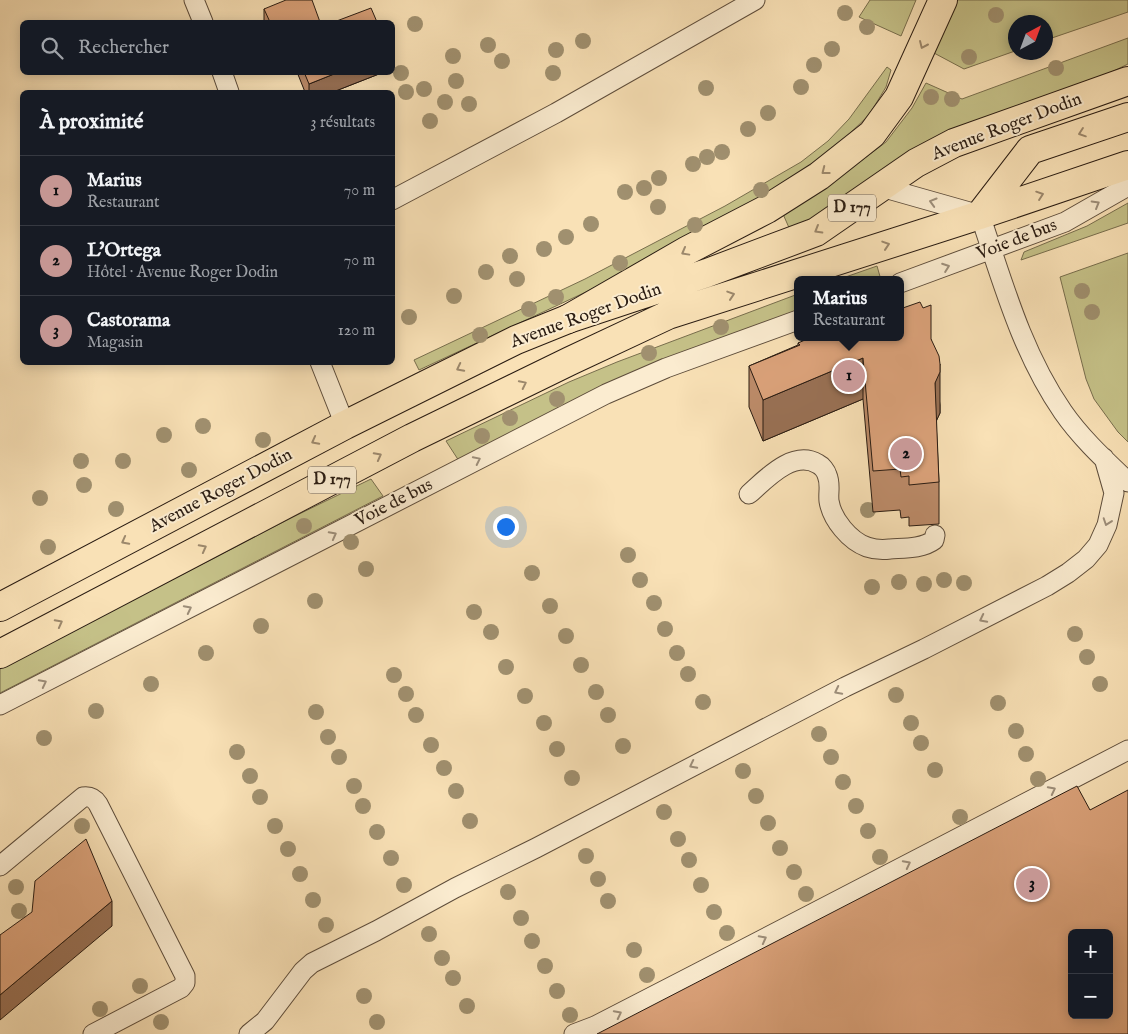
<!DOCTYPE html>
<html lang="fr">
<head>
<meta charset="utf-8">
<style>
	body { margin:0; font-family:"IM FELL English",serif; background:#242831; color:#f1f3f6 }
	.controls { position:absolute; right:15px; bottom:15px; display:grid; overflow:hidden; border-radius:8px; box-shadow:0 2px 12px #0003 }
	.controls button { width:45px; height:45px; display:grid; place-items:center; padding:0; border:0; border-bottom:1px solid #363941; background:#171b24; color:#f1f3f6; font:25px sans-serif }
	.compass { position:absolute; left:1008px; top:15px; width:45px; height:45px; border-radius:50%; background:#171b24; box-shadow:0 2px 12px #0003; rotate:41deg }
	.you { position:absolute; left:505px; top:526px; width:18px; height:18px; margin:-12px; border:4px solid #fff; border-radius:50%; background:#1a73e8; box-shadow:0 0 0 8px #1a73e833 }
	.badge { display:grid; place-items:center; width:32px; height:32px; border-radius:50%; background:#c59692; color:#111; font-size:16px; font-weight:700 }
	.pin { position:absolute; translate:-50% -50%; border:2px solid #fff; box-shadow:0 1px 5px #0006 }
	.popup { position:absolute; left:794px; top:276px; width:110px; height:65px; box-sizing:border-box; display:grid; place-content:center; border-radius:8px; background:#171b24; filter:drop-shadow(0 1px 4px #0005); font-size:16px; white-space:nowrap; color:#9ea1a6 }
	.popup b { font-size:19px; color:#f1f3f6 }
	.popup::after { content:''; position:absolute; left:50%; top:100%; margin-left:-10px; border:10px solid transparent; border-top-color:#171b24 }
	.list { margin:0; padding:0; list-style:none }
	h2 { display:flex; justify-content:space-between; align-items:center; height:65px; margin:0; padding:0 20px; font-size:21px }
	h2 small { font-size:16px; font-weight:400; color:#9ea1a6 }
	.list li { display:grid; grid-template-columns:32px 1fr auto; gap:15px; align-items:center; box-sizing:border-box; height:70px; padding:0 20px; border-top:1px solid #363941 }
	.list b { display:block; font-size:19px; white-space:nowrap }
	.list p { margin:0; font-size:16px; white-space:nowrap; color:#9ea1a6 }
	.list em { font-size:16px; font-style:normal; color:#9ea1a6 }
	.icon { flex:none; width:28px; height:28px; fill:none; stroke:currentColor; stroke-width:2; stroke-linecap:round; stroke-linejoin:round }
	.map { position:relative; flex:none; width:1128px; height:1034px; overflow:hidden }
	.search { position:absolute; background:#171b24; box-shadow:0 2px 12px #0003; left:20px; top:20px; width:375px; height:55px; display:flex; align-items:center; gap:12px; box-sizing:border-box; padding:0 18px; border-radius:8px; color:#9ea1a6; font-size:19px }
	.panel { position:absolute; background:#171b24; box-shadow:0 2px 12px #0003; left:20px; top:90px; width:375px; height:275px; border-radius:8px }
	.map>svg:first-child { display:block }
</style>
</head>
<body>
<div class="map">
<svg width="1128" height="1034" viewBox="0 0 1128 1034">
	<rect width="100%" height="100%" fill="#f9e1b6"/>
	<filter id="stains"><feTurbulence type="fractalNoise" baseFrequency=".004" numOctaves="4"/><feColorMatrix values="0 0 0 0 .2 0 0 0 0 .09 0 0 0 0 .02 0 0 0 .5 -.17"/></filter>
	<radialGradient id="worn" r=".72"><stop offset=".6" stop-color="#630" stop-opacity="0"/><stop offset="1" stop-color="#630" stop-opacity=".3"/></radialGradient>
	<!-- green -->
	<path fill="#c5c188" stroke="#786e4d" d="M870,0H916L901,36L859,17Z
		M956,0H1128V12L1046,40V22H1016L1015,51L964,69L934,53Z
		M1128,38V64L790,230L783,214L817,194L886,142L912,108L926,83L962,99Z
		M887,67L891,70L886,87L869,115L845,138L813,165L746,207L588,291L419,370L414,360L585,279L725,206L801,162L828,141L849,119Z
		M1128,203V223L1021,260L1024,252L1087,226Z
		M1128,253V442L1118,432L1094,399L1086,379L1060,277Z
		M877,266L881,280H837Z
		M798,294V315L459,461L446,441L569,382L617,362Z
		M371,479L383,496L0,693V669L293,517Z"/>
	<g fill="none" stroke-linecap="round" stroke-linejoin="round">
		<!-- lane casing -->
		<g stroke="#5e4d3b" stroke-width="21">
			<path id="lane" d="M194,0L203,22
				M222,72L229,92
				M881,187L980,215C1003,283 1022,353 1063,412C1081,438 1105,460 1128,482
				M392,200L556,113L755,0
				M900,283L1065,222L1128,186
				M320,362L345,425
				M749,494C766,479 793,449 818,464C822,466 826,471 827,475C831,484 828,492 829,501C832,520 850,541 867,547C873,549 883,550 890,549C904,548 922,549 934,540L935,535
				M0,705L606,394L666,368L798,320
				M0,866L83,797C90,796 94,798 98,804L185,976V983L181,988L93,1034
				M249,1034L265,1021L303,971L312,963L376,931L455,888L536,848L845,687L924,649L1047,586L1068,573L1086,559L1098,545L1107,525L1114,493L1104,458
				M574,1034L595,1026L696,974L1128,750"/>
		</g>
		<!-- primary casing -->
		<g stroke="#2a1c12" stroke-width="30">
			<path id="primary" d="M980,215L1030,150L1128,117
				M0,607L345,425L516,340L568,319L707,273L816,232L916,163L954,143L1128,81
				M0,654L412,438L570,361L668,315L980,215L1128,165"/>
		</g>
		<!-- highway casing -->
		<g stroke="#2a1c12" stroke-width="30">
			<path id="highway" d="M568,319L688,250L767,209L819,176L872,134L899,97L943,0"/>
		</g>
		<!-- lane -->
		<use href="#lane" stroke="#fbecd0" stroke-width="19"/>
		<!-- primary -->
		<use href="#primary" stroke="#f9e1b6" stroke-width="28"/>
		<!-- highway -->
		<use href="#highway" stroke="#f9e1b6" stroke-width="28"/>
	</g>
	<!-- trees -->
	<g fill="#a0906f">
		<circle cx="845" cy="13" r="8"/>
		<circle cx="996" cy="15" r="8"/>
		<circle cx="415" cy="24" r="8"/>
		<circle cx="867" cy="27" r="8"/>
		<circle cx="583" cy="41" r="8"/>
		<circle cx="488" cy="45" r="8"/>
		<circle cx="832" cy="49" r="8"/>
		<circle cx="556" cy="50" r="8"/>
		<circle cx="453" cy="56" r="8"/>
		<circle cx="969" cy="57" r="8"/>
		<circle cx="502" cy="61" r="8"/>
		<circle cx="814" cy="65" r="8"/>
		<circle cx="1056" cy="68" r="8"/>
		<circle cx="401" cy="73" r="8"/>
		<circle cx="553" cy="73" r="8"/>
		<circle cx="456" cy="81" r="8"/>
		<circle cx="801" cy="87" r="8"/>
		<circle cx="706" cy="88" r="8"/>
		<circle cx="424" cy="89" r="8"/>
		<circle cx="406" cy="92" r="8"/>
		<circle cx="931" cy="97" r="8"/>
		<circle cx="952" cy="99" r="8"/>
		<circle cx="445" cy="102" r="8"/>
		<circle cx="469" cy="104" r="8"/>
		<circle cx="768" cy="113" r="8"/>
		<circle cx="430" cy="121" r="8"/>
		<circle cx="748" cy="129" r="8"/>
		<circle cx="722" cy="152" r="8"/>
		<circle cx="707" cy="157" r="8"/>
		<circle cx="693" cy="164" r="8"/>
		<circle cx="659" cy="178" r="8"/>
		<circle cx="644" cy="188" r="8"/>
		<circle cx="761" cy="190" r="8"/>
		<circle cx="625" cy="192" r="8"/>
		<circle cx="658" cy="207" r="8"/>
		<circle cx="591" cy="224" r="8"/>
		<circle cx="695" cy="225" r="8"/>
		<circle cx="566" cy="237" r="8"/>
		<circle cx="544" cy="249" r="8"/>
		<circle cx="510" cy="256" r="8"/>
		<circle cx="620" cy="263" r="8"/>
		<circle cx="486" cy="272" r="8"/>
		<circle cx="517" cy="279" r="8"/>
		<circle cx="1082" cy="291" r="8"/>
		<circle cx="454" cy="296" r="8"/>
		<circle cx="556" cy="297" r="8"/>
		<circle cx="529" cy="309" r="8"/>
		<circle cx="1092" cy="312" r="8"/>
		<circle cx="409" cy="317" r="8"/>
		<circle cx="721" cy="327" r="8"/>
		<circle cx="480" cy="335" r="8"/>
		<circle cx="649" cy="353" r="8"/>
		<circle cx="557" cy="399" r="8"/>
		<circle cx="510" cy="418" r="8"/>
		<circle cx="203" cy="426" r="8"/>
		<circle cx="164" cy="435" r="8"/>
		<circle cx="482" cy="436" r="8"/>
		<circle cx="263" cy="440" r="8"/>
		<circle cx="81" cy="461" r="8"/>
		<circle cx="123" cy="461" r="8"/>
		<circle cx="189" cy="470" r="8"/>
		<circle cx="84" cy="485" r="8"/>
		<circle cx="40" cy="498" r="8"/>
		<circle cx="116" cy="509" r="8"/>
		<circle cx="868" cy="510" r="8"/>
		<circle cx="304" cy="526" r="8"/>
		<circle cx="351" cy="542" r="8"/>
		<circle cx="48" cy="547" r="8"/>
		<circle cx="628" cy="555" r="8"/>
		<circle cx="366" cy="569" r="8"/>
		<circle cx="532" cy="573" r="8"/>
		<circle cx="640" cy="580" r="8"/>
		<circle cx="944" cy="580" r="8"/>
		<circle cx="899" cy="582" r="8"/>
		<circle cx="964" cy="583" r="8"/>
		<circle cx="924" cy="584" r="8"/>
		<circle cx="872" cy="587" r="8"/>
		<circle cx="315" cy="601" r="8"/>
		<circle cx="654" cy="603" r="8"/>
		<circle cx="550" cy="606" r="8"/>
		<circle cx="474" cy="612" r="8"/>
		<circle cx="261" cy="626" r="8"/>
		<circle cx="665" cy="629" r="8"/>
		<circle cx="491" cy="632" r="8"/>
		<circle cx="1075" cy="634" r="8"/>
		<circle cx="566" cy="636" r="8"/>
		<circle cx="206" cy="653" r="8"/>
		<circle cx="677" cy="653" r="8"/>
		<circle cx="1087" cy="657" r="8"/>
		<circle cx="581" cy="665" r="8"/>
		<circle cx="506" cy="667" r="8"/>
		<circle cx="688" cy="674" r="8"/>
		<circle cx="394" cy="675" r="8"/>
		<circle cx="151" cy="684" r="8"/>
		<circle cx="1100" cy="684" r="8"/>
		<circle cx="596" cy="692" r="8"/>
		<circle cx="406" cy="694" r="8"/>
		<circle cx="896" cy="695" r="8"/>
		<circle cx="525" cy="696" r="8"/>
		<circle cx="703" cy="702" r="8"/>
		<circle cx="998" cy="703" r="8"/>
		<circle cx="96" cy="711" r="8"/>
		<circle cx="316" cy="712" r="8"/>
		<circle cx="416" cy="715" r="8"/>
		<circle cx="608" cy="715" r="8"/>
		<circle cx="544" cy="723" r="8"/>
		<circle cx="911" cy="723" r="8"/>
		<circle cx="1016" cy="731" r="8"/>
		<circle cx="819" cy="734" r="8"/>
		<circle cx="328" cy="737" r="8"/>
		<circle cx="44" cy="738" r="8"/>
		<circle cx="921" cy="743" r="8"/>
		<circle cx="431" cy="745" r="8"/>
		<circle cx="623" cy="746" r="8"/>
		<circle cx="557" cy="749" r="8"/>
		<circle cx="237" cy="752" r="8"/>
		<circle cx="1026" cy="754" r="8"/>
		<circle cx="339" cy="757" r="8"/>
		<circle cx="831" cy="757" r="8"/>
		<circle cx="444" cy="768" r="8"/>
		<circle cx="935" cy="770" r="8"/>
		<circle cx="743" cy="771" r="8"/>
		<circle cx="250" cy="776" r="8"/>
		<circle cx="572" cy="778" r="8"/>
		<circle cx="1038" cy="779" r="8"/>
		<circle cx="843" cy="782" r="8"/>
		<circle cx="354" cy="786" r="8"/>
		<circle cx="456" cy="791" r="8"/>
		<circle cx="756" cy="796" r="8"/>
		<circle cx="260" cy="797" r="8"/>
		<circle cx="363" cy="806" r="8"/>
		<circle cx="856" cy="806" r="8"/>
		<circle cx="664" cy="812" r="8"/>
		<circle cx="960" cy="817" r="8"/>
		<circle cx="470" cy="821" r="8"/>
		<circle cx="768" cy="823" r="8"/>
		<circle cx="82" cy="826" r="8"/>
		<circle cx="275" cy="826" r="8"/>
		<circle cx="868" cy="831" r="8"/>
		<circle cx="377" cy="832" r="8"/>
		<circle cx="678" cy="839" r="8"/>
		<circle cx="780" cy="848" r="8"/>
		<circle cx="288" cy="849" r="8"/>
		<circle cx="586" cy="856" r="8"/>
		<circle cx="880" cy="857" r="8"/>
		<circle cx="391" cy="858" r="8"/>
		<circle cx="689" cy="860" r="8"/>
		<circle cx="794" cy="872" r="8"/>
		<circle cx="300" cy="874" r="8"/>
		<circle cx="598" cy="879" r="8"/>
		<circle cx="404" cy="885" r="8"/>
		<circle cx="701" cy="885" r="8"/>
		<circle cx="16" cy="887" r="8"/>
		<circle cx="508" cy="892" r="8"/>
		<circle cx="806" cy="894" r="8"/>
		<circle cx="313" cy="900" r="8"/>
		<circle cx="608" cy="901" r="8"/>
		<circle cx="19" cy="911" r="8"/>
		<circle cx="714" cy="912" r="8"/>
		<circle cx="521" cy="918" r="8"/>
		<circle cx="326" cy="925" r="8"/>
		<circle cx="727" cy="933" r="8"/>
		<circle cx="429" cy="934" r="8"/>
		<circle cx="532" cy="941" r="8"/>
		<circle cx="634" cy="950" r="8"/>
		<circle cx="442" cy="958" r="8"/>
		<circle cx="545" cy="966" r="8"/>
		<circle cx="647" cy="975" r="8"/>
		<circle cx="453" cy="978" r="8"/>
		<circle cx="140" cy="986" r="8"/>
		<circle cx="557" cy="991" r="8"/>
		<circle cx="364" cy="996" r="8"/>
		<circle cx="467" cy="1006" r="8"/>
		<circle cx="100" cy="1009" r="8"/>
		<circle cx="570" cy="1015" r="8"/>
		<circle cx="161" cy="1022" r="8"/>
		<circle cx="377" cy="1022" r="8"/>
	</g>
	<!-- wall -->
	<path fill="#bc8b69" stroke="#2a1c12" d="M264,9L320,22H264Z
		M297,72H384L333,92H305Z
		M931,339L940,405V413L936,421L939,482V524L909,526V517L901,518L900,510L873,512L863,399L763,441L749,407V366L798,345V343Z"/>
	<!-- shaded-wall -->
	<path fill="#997155" stroke="#2a1c12" d="M339,72H384L333,92H309V84Z
		M863,358V399L763,441V400Z
		M940,364V413L935,424V383Z
		M112,901V926L0,1020V995Z"/>
	<!-- building -->
	<path fill="#dba27a" stroke="#2a1c12" fill-rule="evenodd" d="M286,0H312L320,22H270L264,9Z
		M371,8L377,22H334Z
		M304,72H339L309,84Z
		M920,302L923,308L931,305V339L939,356L940,364V372L935,383L939,482L909,485V476L901,477L900,469L873,471L863,358L763,400L749,366L800,345L798,343L812,337H900V309Z
		M1077,786L1090,810L1128,790V1034H597ZM1072,933H1109V1015H1072Z
		M86,839L112,901L0,995V935L32,912L35,881Z"/>
	<!-- one-way arrows -->
	<defs><path id="oneway-chevron" d="M-2-3.5L2.5 0L-2 3.5" fill="none" stroke-width="1.6" stroke-linecap="round" stroke-linejoin="round" transform="scale(1.25)"/></defs>
	<g stroke="#9c886c">
		<use href="#oneway-chevron" transform="translate(923 45) rotate(114)"/>
		<use href="#oneway-chevron" transform="translate(1082 133) rotate(161)"/>
		<use href="#oneway-chevron" transform="translate(825 171) rotate(142)"/>
		<use href="#oneway-chevron" transform="translate(1040 195) rotate(-19)"/>
		<use href="#oneway-chevron" transform="translate(818 230) rotate(150)"/>
		<use href="#oneway-chevron" transform="translate(886 245) rotate(-18)"/>
		<use href="#oneway-chevron" transform="translate(685 252) rotate(151)"/>
		<use href="#oneway-chevron" transform="translate(731 295) rotate(-18)"/>
		<use href="#oneway-chevron" transform="translate(460 368) rotate(153)"/>
		<use href="#oneway-chevron" transform="translate(523 384) rotate(-26)"/>
		<use href="#oneway-chevron" transform="translate(315 441) rotate(152)"/>
		<use href="#oneway-chevron" transform="translate(378 456) rotate(-28)"/>
		<use href="#oneway-chevron" transform="translate(125 541) rotate(152)"/>
		<use href="#oneway-chevron" transform="translate(203 548) rotate(-28)"/>
		<use href="#oneway-chevron" transform="translate(59 623) rotate(-28)"/>
	</g>
	<g stroke="#9d8e7a">
		<use href="#oneway-chevron" transform="translate(933 202) rotate(-164)"/>
		<use href="#oneway-chevron" transform="translate(1096 204) rotate(-30)"/>
		<use href="#oneway-chevron" transform="translate(946 267) rotate(-20)"/>
		<use href="#oneway-chevron" transform="translate(477 460) rotate(-26)"/>
		<use href="#oneway-chevron" transform="translate(1107 522) rotate(109)"/>
		<use href="#oneway-chevron" transform="translate(333 535) rotate(-28)"/>
		<use href="#oneway-chevron" transform="translate(188 609) rotate(-27)"/>
		<use href="#oneway-chevron" transform="translate(983 619) rotate(153)"/>
		<use href="#oneway-chevron" transform="translate(43 683) rotate(-27)"/>
		<use href="#oneway-chevron" transform="translate(838 691) rotate(153)"/>
		<use href="#oneway-chevron" transform="translate(693 765) rotate(153)"/>
		<use href="#oneway-chevron" transform="translate(1052 790) rotate(-27)"/>
		<use href="#oneway-chevron" transform="translate(907 864) rotate(-27)"/>
		<use href="#oneway-chevron" transform="translate(763 939) rotate(-28)"/>
		<use href="#oneway-chevron" transform="translate(618 1014) rotate(-27)"/>
	</g>
	<g text-anchor="middle" dominant-baseline="central" stroke-width="4" stroke-linejoin="round" paint-order="stroke">
		<!-- shield labels -->
		<g fill="#fbecd0" stroke="#695a4b" stroke-width="1">
			<rect x="828" y="194.5" width="48" height="27" rx="4"/>
			<rect x="308" y="466.5" width="48" height="27" rx="4"/>
		</g>
		<g font-size="16" font-weight="bold" fill="#2a1c12">
			<text x="852" y="208">D 177</text>
			<text x="332" y="480">D 177</text>
		</g>
		<!-- street labels -->
		<g font-size="18" fill="#2a1c12" stroke="#fbecd0">
			<text transform="translate(1007 127) rotate(-21)">Avenue Roger Dodin</text>
			<text transform="translate(1017 240) rotate(-21)">Voie de bus</text>
			<text transform="translate(586 316) rotate(-20)">Avenue Roger Dodin</text>
			<text transform="translate(221 491) rotate(-28)">Avenue Roger Dodin</text>
			<text transform="translate(394 503) rotate(-27)">Voie de bus</text>
		</g>
	</g>
	<rect width="100%" height="100%" filter="url(#stains)"/>
	<rect width="100%" height="100%" fill="url(#worn)"/>
</svg>
<div class="controls">
<button>+</button>
<button>−</button>
</div>
<svg class="compass" viewBox="-18 -18 36 36"><path d="M0-13l5 13h-10z" fill="#e53935"/><path d="M0 13l5-13h-10z" fill="#9ea1a6"/></svg>
<div class="you"></div>
<div class="pin badge" style="left:849px;top:376px">1</div>
<div class="popup"><b>Marius</b>Restaurant</div>
<div class="pin badge" style="left:906px;top:454px">2</div>
<div class="pin badge" style="left:1032px;top:884px">3</div>
<div class="search"><svg class="icon" aria-label="search" viewBox="0 0 24 24"><circle cx="10" cy="10" r="6"/><path d="M15 15l6 6"/></svg>Rechercher</div>
<section class="panel">
<h2>À proximité<small>3 résultats</small></h2>
<ul class="list">
<li><span class="badge">1</span><div><b>Marius</b><p>Restaurant</p></div><em>70 m</em></li>
<li><span class="badge">2</span><div><b>L'Ortega</b><p>Hôtel · Avenue Roger Dodin</p></div><em>70 m</em></li>
<li><span class="badge">3</span><div><b>Castorama</b><p>Magasin</p></div><em>120 m</em></li>
</ul>
</section>
</div>
</body>
</html>
